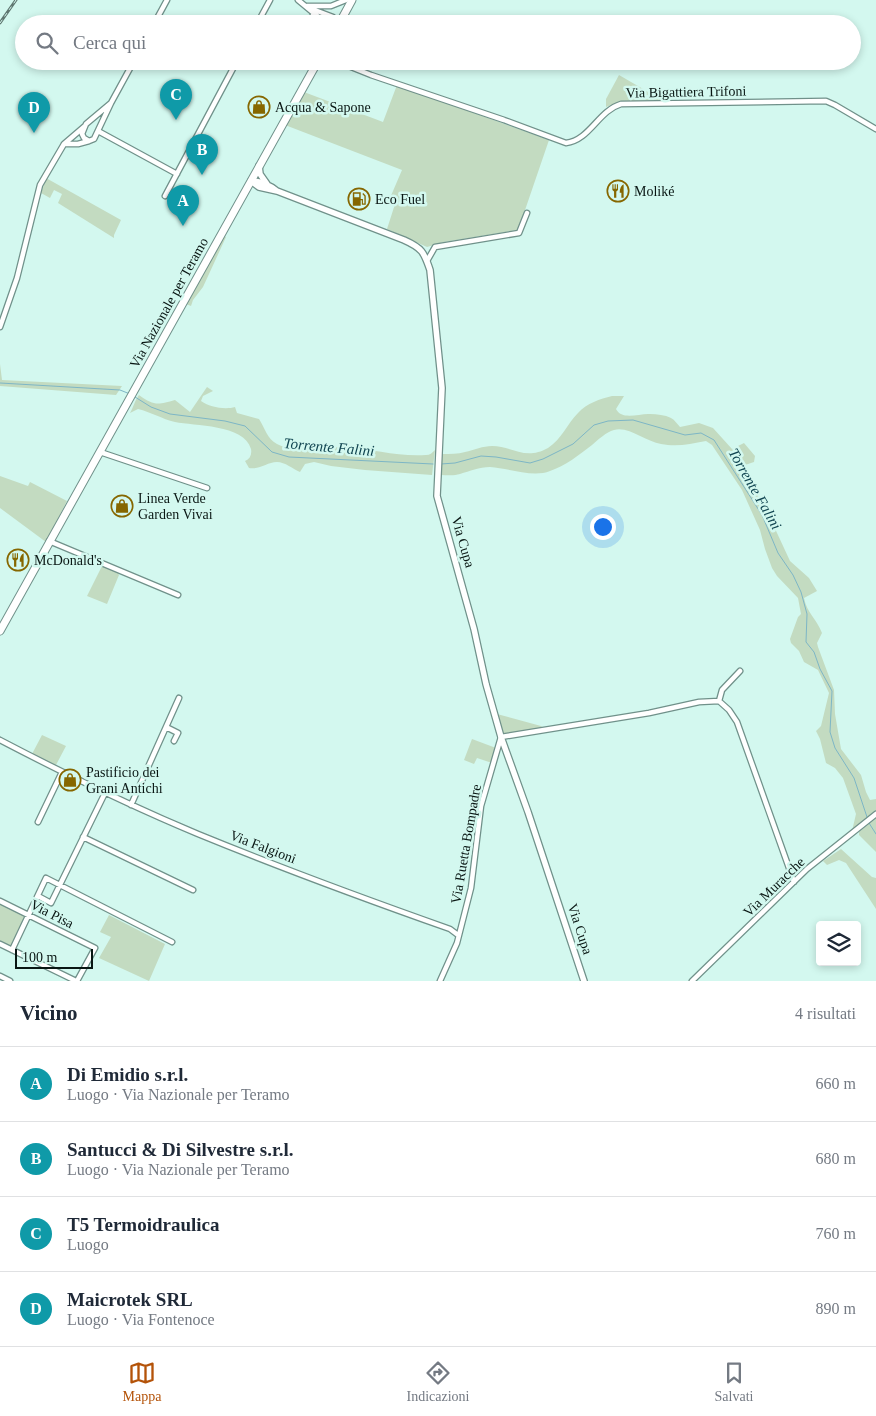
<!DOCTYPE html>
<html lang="it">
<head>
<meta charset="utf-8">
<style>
	body { margin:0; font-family:Georgia,serif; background:#f6f6f7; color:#1f2937 }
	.controls { position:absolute; right:15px; bottom:15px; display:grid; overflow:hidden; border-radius:5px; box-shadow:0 2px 8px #0003 }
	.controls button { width:45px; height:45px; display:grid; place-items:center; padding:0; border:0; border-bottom:1px solid #e0e1e3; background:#fff; color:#1f2937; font:25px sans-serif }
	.scale { position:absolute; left:15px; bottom:12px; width:78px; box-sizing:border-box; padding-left:5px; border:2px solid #091613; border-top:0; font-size:14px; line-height:18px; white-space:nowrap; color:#091613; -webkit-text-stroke:4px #d3f8ef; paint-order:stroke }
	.you { position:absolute; left:602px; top:526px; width:18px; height:18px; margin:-12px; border:4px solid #fff; border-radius:50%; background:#1a73e8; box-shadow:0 0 0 8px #1a73e833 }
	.badge { display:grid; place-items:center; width:32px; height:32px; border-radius:50%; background:#b45309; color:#fff; font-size:16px; font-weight:700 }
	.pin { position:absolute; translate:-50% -41px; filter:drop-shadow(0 1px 2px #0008) }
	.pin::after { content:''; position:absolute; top:26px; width:18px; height:15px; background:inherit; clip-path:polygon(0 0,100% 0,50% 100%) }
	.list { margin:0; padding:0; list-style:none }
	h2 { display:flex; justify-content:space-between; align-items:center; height:65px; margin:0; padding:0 20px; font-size:21px }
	h2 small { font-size:16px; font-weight:400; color:#747a83 }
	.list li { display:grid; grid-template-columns:32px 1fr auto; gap:15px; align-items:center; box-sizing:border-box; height:75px; padding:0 20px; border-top:1px solid #e0e1e3 }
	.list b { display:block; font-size:19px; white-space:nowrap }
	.list p { margin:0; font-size:16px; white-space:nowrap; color:#747a83 }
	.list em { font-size:16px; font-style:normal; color:#747a83 }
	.icon { flex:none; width:28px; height:28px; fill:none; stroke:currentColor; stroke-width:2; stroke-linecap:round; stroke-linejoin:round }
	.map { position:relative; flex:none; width:876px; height:981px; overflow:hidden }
	.search { position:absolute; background:#fff; box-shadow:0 2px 8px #0003; left:15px; right:15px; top:15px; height:55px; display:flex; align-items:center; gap:12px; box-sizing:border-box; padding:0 18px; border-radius:28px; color:#747a83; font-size:19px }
	.sheet { height:365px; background:#fff }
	nav { display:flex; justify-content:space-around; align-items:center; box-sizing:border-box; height:70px; border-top:1px solid #e0e1e3; background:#fff; font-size:14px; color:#747a83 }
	nav a { display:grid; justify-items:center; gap:2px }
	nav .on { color:#b45309 }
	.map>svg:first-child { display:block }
</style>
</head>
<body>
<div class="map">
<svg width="876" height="981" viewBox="0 0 876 981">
	<rect width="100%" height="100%" fill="#d3f8ef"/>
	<!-- green -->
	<path fill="#c3dbc1" d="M619,75L662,100C643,101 623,99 606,107V99Z
		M397,85L549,140L524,213L517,230L444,242L427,247L387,229L396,201L390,198L402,170L285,125L304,92L383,122Z
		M46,178L121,220L114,235V238L58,203L62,194L54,190L50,198L41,193Z
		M224,236L226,237L203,287L193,300L191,306L186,304Z
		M0,364L2,380L122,386L116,395L0,386Z
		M207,387L213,391L203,396L201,401C209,407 225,410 235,407L237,413L259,419C265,428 267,439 277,444C299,455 322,446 345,447C372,449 399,457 426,455C430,455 432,453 435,450L432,475L365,470L331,466L314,462L305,464L300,472C293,469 285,462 277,462C267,462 260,470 249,468L245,461C250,459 252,455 251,449C244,424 194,426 175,422C162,419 151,412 138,409L130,413C134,406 135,400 139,395C154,406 158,405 175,400L190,412Z
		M612,396H624L616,409C622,421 640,413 650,414C657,414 665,415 671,418C675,420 677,424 680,427L699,423L713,428L732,449L744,443L755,456L754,462L742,466L771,520L790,561L809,578L817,591L804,598C807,613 816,618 822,633L817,643L818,647L834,690L835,714L841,749L861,775L866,792L870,800L876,799V812L852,831L856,814L843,778L835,768L826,763L820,739L816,731L821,726L829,693L818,670L804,662L799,651L791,643L790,639L798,617L801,614L798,598L777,576L772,568L765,549L760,530L742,490L712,445L706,441C690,444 677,447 661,444C646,442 629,426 614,430C606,432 598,440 592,445C579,455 565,466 550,471C533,478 508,468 490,467C479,467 470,471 460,474C454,476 447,475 441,475L442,454C450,454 458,454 465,452C474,450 483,446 492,446C512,446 525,461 548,448C562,439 567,424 578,413C587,403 600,399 612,396Z
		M0,476L28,486L30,482L67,501L46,542L0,508Z
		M102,566L118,573L119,575L107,604L87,596Z
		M497,714L541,726L544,729L503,736Z
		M42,735L66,746L56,765L32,754Z
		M472,739L496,748L492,763L477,758L474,764L464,760Z
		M876,818V852L859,835V832Z
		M841,849L872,877L876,878V909L846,863L839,860L827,865L823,861Z
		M0,901L27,914L12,947L0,941Z
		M109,915L165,944L149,981L99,958L111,937L100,932Z"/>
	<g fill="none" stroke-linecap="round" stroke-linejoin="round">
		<!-- stream -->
		<path stroke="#7db6c6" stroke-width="1" d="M0,383L120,390L130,394
			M135,397L151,407L170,414L225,421L245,426L272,452L289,457L433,464
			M441,464L455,463L481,456L496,457L530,463L543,459L573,444L594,425L608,421L633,420L685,435L701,433L714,440L762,515L778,553L793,575L801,592L807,614L806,642L814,652L820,669L832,691L830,732L835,748L854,778L867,817
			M869,823L876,834"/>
		<!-- street casing -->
		<g stroke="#70918a" stroke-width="7">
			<path id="street" d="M298,0L327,24
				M307,6H331L346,0
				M312,9L333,17L338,24
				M313,15L319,24
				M154,24L167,0
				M257,24L270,0
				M336,61L371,75L504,120L566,143C590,140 598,111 621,104L826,101L835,105L876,129
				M111,103L86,124L82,134L84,138L89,141L94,139L111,103L134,61
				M85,126L64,144H78L89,141
				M98,131L177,174
				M165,196L237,61
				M427,261L435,247L519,233L527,213
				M0,327L17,278L40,185L64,144
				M100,452L207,488
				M49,541L178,595
				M719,701L722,690L740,671
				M166,727L178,733L174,741
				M0,740C65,774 131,806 198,834C281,868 365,899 450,929L458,935
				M131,805L179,698
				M38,822L62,772
				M83,837L193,890
				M38,896L51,903L105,793
				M0,901L95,948L77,981
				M0,944L76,981
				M12,950L46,878L172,942
				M0,976L10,981
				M440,981L457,943L471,888L481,806L501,737L649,713L699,702L719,701L729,710L737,722L794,882
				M692,981L807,869L876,814"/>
		</g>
		<!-- secondary casing -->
		<g stroke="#70918a" stroke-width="8">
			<path id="secondary" d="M259,166L260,174L267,184
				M251,181L259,187L277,191L404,240C422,248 424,252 430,270L442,388L437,496L474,629L486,684L501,737L528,812L584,981
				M251,181C259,180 271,186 277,191"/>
		</g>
		<!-- primary casing -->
		<g stroke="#70918a" stroke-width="9">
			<path id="primary" d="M339,24L352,0
				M0,631L318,61"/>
		</g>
		<!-- street -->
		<use href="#street" stroke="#fff" stroke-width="4.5"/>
		<!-- secondary -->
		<use href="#secondary" stroke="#fff" stroke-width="5.5"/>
		<!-- primary -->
		<use href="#primary" stroke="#fff" stroke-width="7"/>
		<!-- rail casing -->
		<g stroke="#5f7771" stroke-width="3">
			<path id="rail" d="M0,23L16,0"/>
		</g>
		<!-- rail -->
		<use href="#rail" stroke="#d3f8ef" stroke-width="1" stroke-dasharray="4" stroke-linecap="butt"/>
	</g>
	<!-- icons -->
	<defs>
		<g id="shop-ring" transform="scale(1.125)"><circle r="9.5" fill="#d3f8ef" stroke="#866700" stroke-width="1.5"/><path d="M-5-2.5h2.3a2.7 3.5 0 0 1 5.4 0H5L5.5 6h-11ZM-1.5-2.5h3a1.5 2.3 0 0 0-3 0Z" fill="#866700"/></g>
		<g id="restaurant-ring" transform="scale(1.125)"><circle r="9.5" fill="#d3f8ef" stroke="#866700" stroke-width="1.5"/><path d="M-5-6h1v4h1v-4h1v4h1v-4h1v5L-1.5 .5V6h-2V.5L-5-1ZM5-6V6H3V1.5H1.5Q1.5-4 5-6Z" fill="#866700"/></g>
		<g id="fuel-ring" transform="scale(1.125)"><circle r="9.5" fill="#d3f8ef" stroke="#866700" stroke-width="1.5"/><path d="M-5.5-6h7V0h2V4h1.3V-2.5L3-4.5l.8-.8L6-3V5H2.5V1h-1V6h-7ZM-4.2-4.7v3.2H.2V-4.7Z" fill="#866700"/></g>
	</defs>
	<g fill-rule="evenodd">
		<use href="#shop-ring" x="259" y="107"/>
		<use href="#restaurant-ring" x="618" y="191"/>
		<use href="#fuel-ring" x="359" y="199"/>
		<use href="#shop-ring" x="122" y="506"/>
		<use href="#restaurant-ring" x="18" y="560"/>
		<use href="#shop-ring" x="70" y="780"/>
	</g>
	<g text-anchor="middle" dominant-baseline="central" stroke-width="5" stroke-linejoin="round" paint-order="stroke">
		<!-- street labels -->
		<g font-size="14" fill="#091613" stroke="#d3f8ef">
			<text transform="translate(686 92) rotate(-1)">Via Bigattiera Trifoni</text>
			<text transform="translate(169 303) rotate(-61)">Via Nazionale per Teramo</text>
			<text transform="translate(463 542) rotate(74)">Via Cupa</text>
			<text transform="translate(466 844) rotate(-80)">Via Ruetta Bompadre</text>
			<text transform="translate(263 847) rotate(21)">Via Falgioni</text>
			<text transform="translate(774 887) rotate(-44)">Via Muracche</text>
			<text transform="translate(52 914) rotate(27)">Via Pisa</text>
			<text transform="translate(580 929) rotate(72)">Via Cupa</text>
		</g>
		<!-- poi labels -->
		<g font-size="14" fill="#091613" stroke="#d3f8ef" text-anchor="start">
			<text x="275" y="107">Acqua &amp; Sapone</text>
			<text x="634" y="191">Moliké</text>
			<text x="375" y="199">Eco Fuel</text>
			<text x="138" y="498">Linea Verde<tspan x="138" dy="16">Garden Vivai</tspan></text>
			<text x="34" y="560">McDonald's</text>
			<text x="86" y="772">Pastificio dei<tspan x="86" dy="16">Grani Antichi</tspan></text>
		</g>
		<!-- water labels -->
		<g font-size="15" font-style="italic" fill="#114551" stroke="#d3f8ef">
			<text transform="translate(329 447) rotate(5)">Torrente Falini</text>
			<text transform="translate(755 489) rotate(60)">Torrente Falini</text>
		</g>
	</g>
</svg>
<div class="controls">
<button><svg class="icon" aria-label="layers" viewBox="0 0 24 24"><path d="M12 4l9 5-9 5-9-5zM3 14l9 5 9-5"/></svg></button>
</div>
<div class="scale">100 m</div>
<div class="you"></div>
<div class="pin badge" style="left:183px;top:226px;background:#0f9aa8">A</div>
<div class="pin badge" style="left:202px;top:175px;background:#0f9aa8">B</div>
<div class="pin badge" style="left:176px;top:120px;background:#0f9aa8">C</div>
<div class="pin badge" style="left:34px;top:133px;background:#0f9aa8">D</div>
<div class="search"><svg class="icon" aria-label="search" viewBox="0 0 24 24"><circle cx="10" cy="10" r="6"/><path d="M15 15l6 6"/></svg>Cerca qui</div>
</div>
<section class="sheet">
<h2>Vicino<small>4 risultati</small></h2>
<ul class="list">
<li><span class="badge" style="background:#0f9aa8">A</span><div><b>Di Emidio s.r.l.</b><p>Luogo · Via Nazionale per Teramo</p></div><em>660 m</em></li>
<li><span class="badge" style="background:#0f9aa8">B</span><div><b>Santucci &amp; Di Silvestre s.r.l.</b><p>Luogo · Via Nazionale per Teramo</p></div><em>680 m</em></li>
<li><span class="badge" style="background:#0f9aa8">C</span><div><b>T5 Termoidraulica</b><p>Luogo</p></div><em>760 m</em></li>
<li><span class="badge" style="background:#0f9aa8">D</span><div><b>Maicrotek SRL</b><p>Luogo · Via Fontenoce</p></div><em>890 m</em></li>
</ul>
</section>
<nav>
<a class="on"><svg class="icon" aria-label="map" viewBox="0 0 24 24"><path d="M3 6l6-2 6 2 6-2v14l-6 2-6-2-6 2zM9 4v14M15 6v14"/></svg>Mappa</a>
<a><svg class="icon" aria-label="directions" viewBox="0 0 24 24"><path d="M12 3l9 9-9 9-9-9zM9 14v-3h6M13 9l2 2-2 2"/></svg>Indicazioni</a>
<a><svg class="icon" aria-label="saved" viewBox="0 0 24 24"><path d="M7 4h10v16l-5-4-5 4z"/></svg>Salvati</a>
</nav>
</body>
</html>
